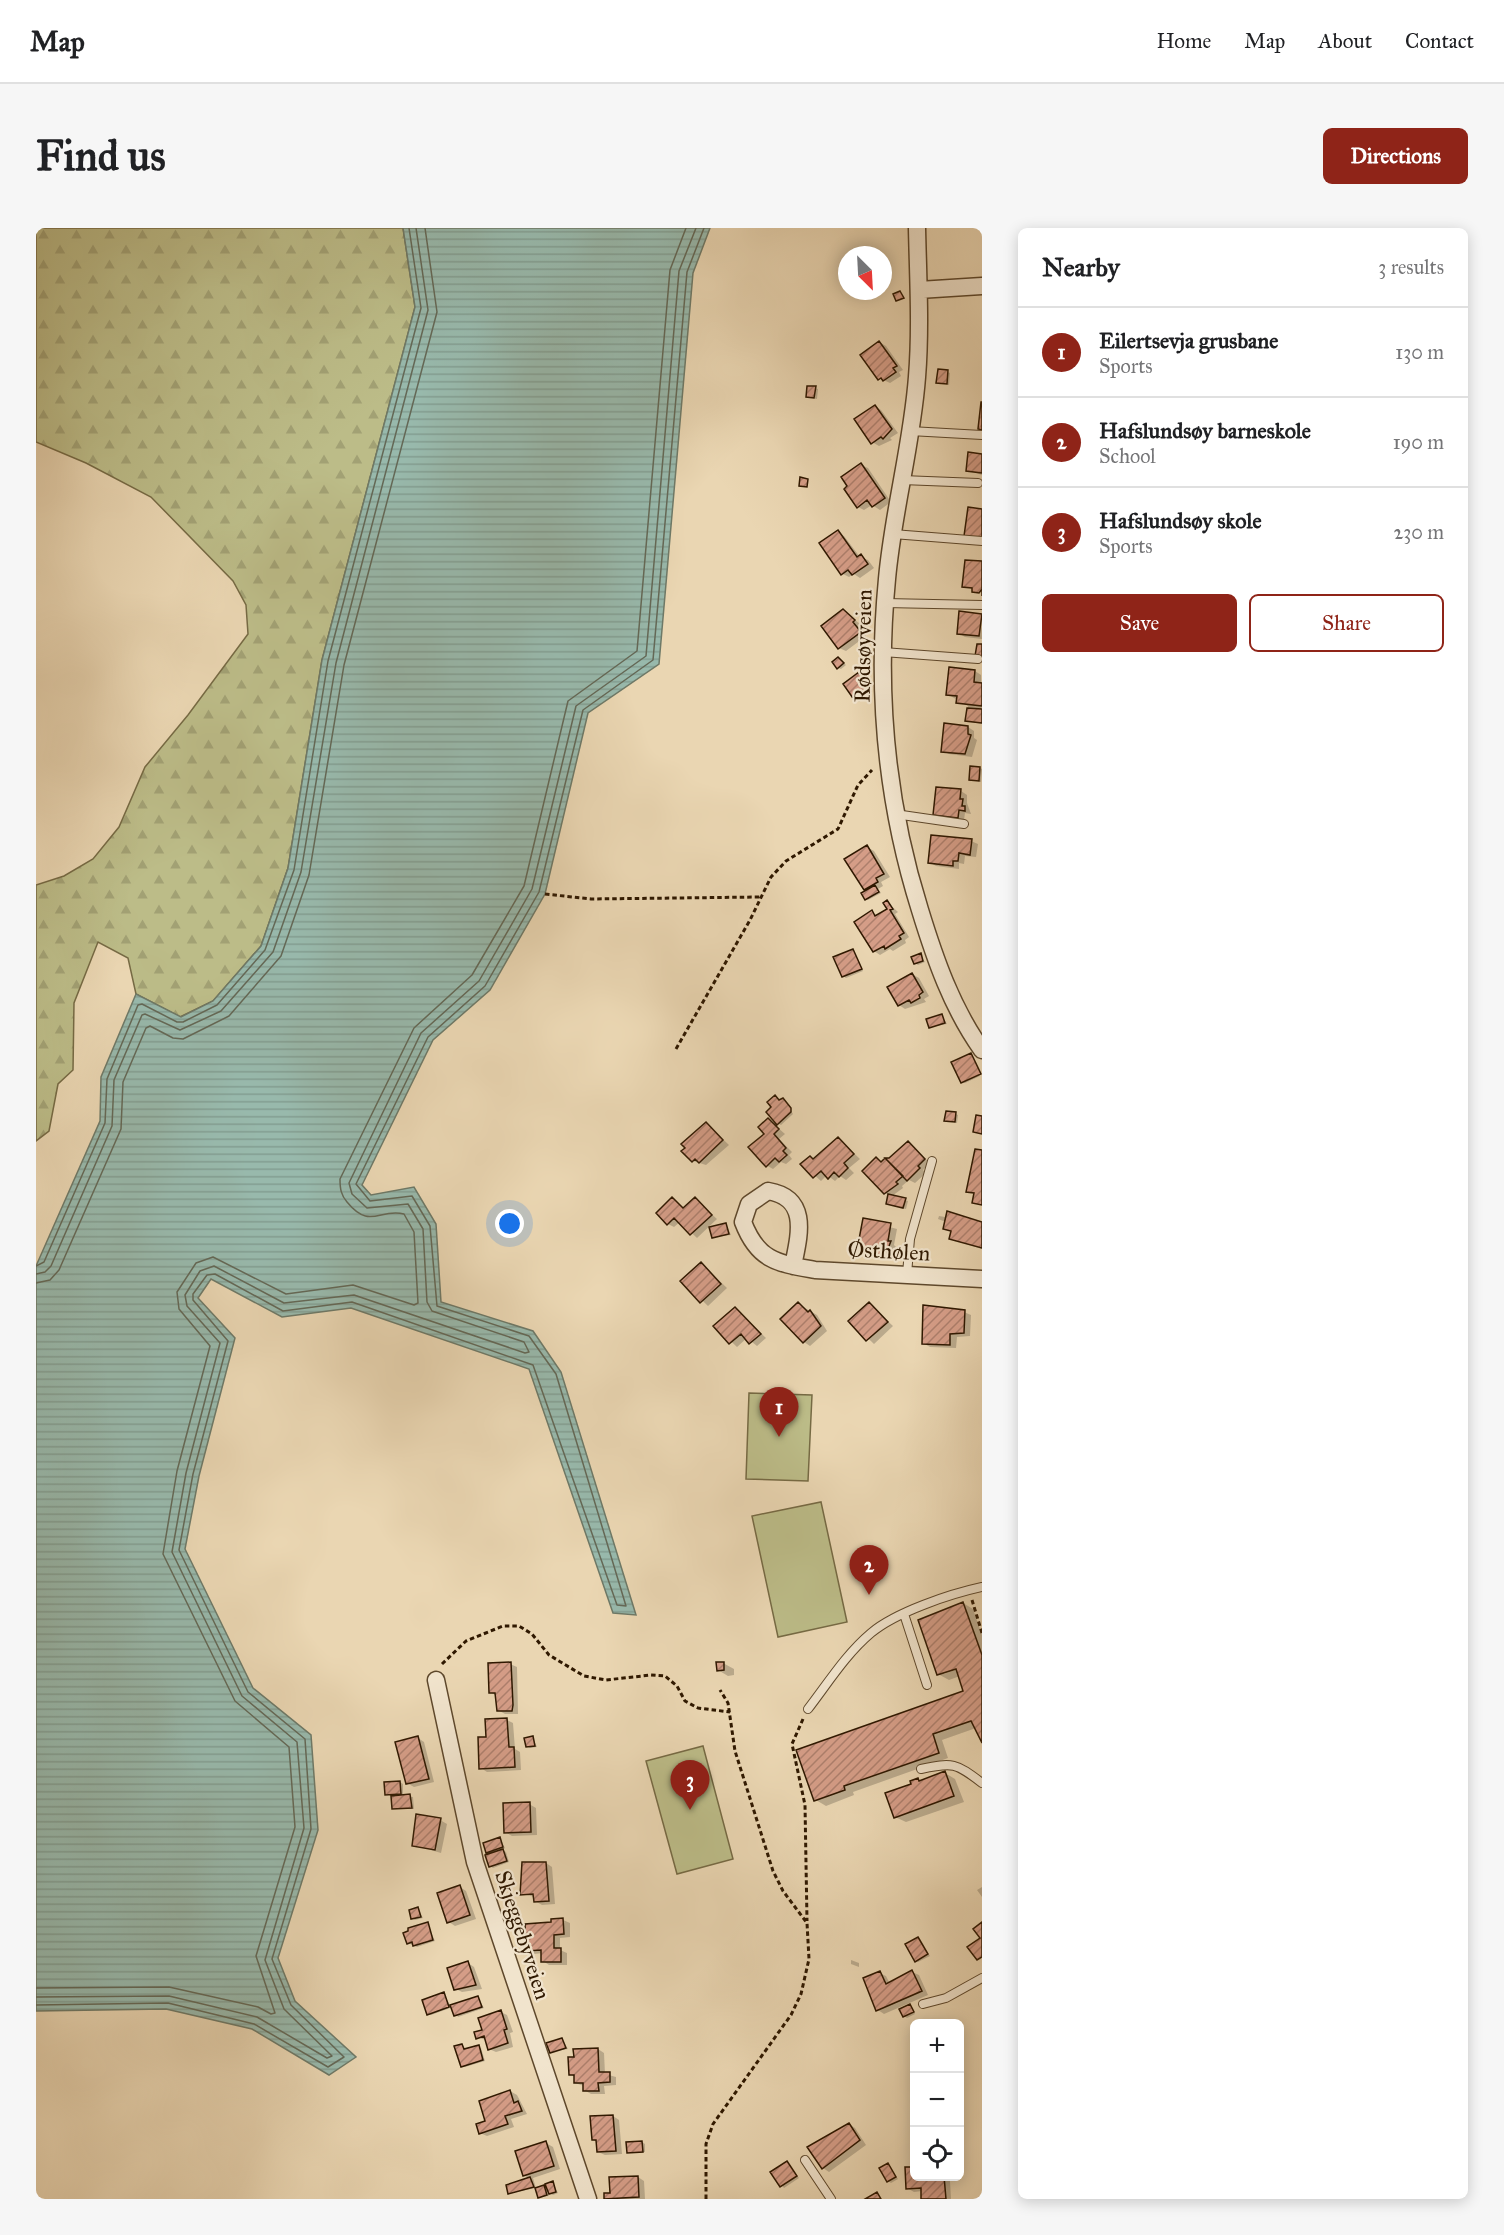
<!DOCTYPE html>
<html lang="en">
<head>
<meta charset="utf-8">
<style>
	body { margin:0; font-family:"IM FELL Great Primer",serif; background:#f6f6f6; color:#202124 }
	.controls { position:absolute; right:18px; bottom:18px; display:grid; overflow:hidden; border-radius:9px; box-shadow:0 3px 15px #0003 }
	.controls button { width:54px; height:54px; display:grid; place-items:center; padding:0; border:0; border-bottom:2px solid #e0e0e0; background:#fff; color:#202124; font:30px sans-serif }
	.compass { position:absolute; left:802px; top:18px; width:54px; height:54px; border-radius:50%; background:#fff; box-shadow:0 3px 15px #0003; rotate:156deg }
	.you { position:absolute; left:474px; top:996px; width:21px; height:21px; margin:-15px; border:4px solid #fff; border-radius:50%; background:#1a73e8; box-shadow:0 0 0 9px #1a73e833 }
	.badge { display:grid; place-items:center; width:39px; height:39px; border-radius:50%; background:#8f2418; color:#fff; font-size:20px; font-weight:700 }
	.pin { position:absolute; translate:-50% -50px; filter:drop-shadow(0 2px 3px #0008) }
	.pin::after { content:''; position:absolute; top:32px; width:21px; height:18px; background:inherit; clip-path:polygon(0 0,100% 0,50% 100%) }
	.list { margin:0; padding:0; list-style:none }
	h2 { display:flex; justify-content:space-between; align-items:center; height:78px; margin:0; padding:0 24px; font-size:26px }
	h2 small { font-size:20px; font-weight:400; color:#757577 }
	.list li { display:grid; grid-template-columns:39px 1fr auto; gap:18px; align-items:center; box-sizing:border-box; height:90px; padding:0 24px; border-top:2px solid #e0e0e0 }
	.list b { display:block; font-size:22px; white-space:nowrap }
	.list p { margin:0; font-size:20px; white-space:nowrap; color:#757577 }
	.list em { font-size:20px; font-style:normal; color:#757577 }
	.actions { display:flex; gap:12px; padding:18px 24px }
	.actions a { flex:1; padding:14px 0; border:2px solid #8f2418; border-radius:9px; text-align:center; font-size:21px; color:#8f2418 }
	.actions .main { background:#8f2418; color:#fff }
	.icon { flex:none; width:33px; height:33px; fill:none; stroke:currentColor; stroke-width:2; stroke-linecap:round; stroke-linejoin:round }
	.map { position:relative; flex:none; width:946px; height:1971px; overflow:hidden; border-radius:9px }
	header { display:flex; align-items:center; gap:36px; box-sizing:border-box; height:84px; padding:0 30px; background:#fff; border-bottom:2px solid #e0e0e0 }
	header strong { font-size:28px }
	nav { display:flex; gap:33px; margin-inline-start:auto; font-size:21px }
	.intro { display:flex; align-items:center; justify-content:space-between; box-sizing:border-box; height:144px; padding:0 36px }
	h1 { margin:0; font-size:42px }
	.button { padding:15px 27px; border-radius:9px; background:#8f2418; color:#fff; font-size:21px; font-weight:700 }
	main { display:flex; gap:36px; padding:0 36px }
	aside { flex:1; background:#fff; border-radius:9px; box-shadow:0 3px 15px #0003 }
	.map>svg:first-child { display:block }
</style>
</head>
<body>
<header>
<strong>Map</strong>
<nav><a>Home</a><a>Map</a><a>About</a><a>Contact</a></nav>
</header>
<div class="intro"><h1>Find us</h1><a class="button">Directions</a></div>
<main>
<div class="map">
<svg width="946" height="1971" viewBox="0 0 946 1971">
	<defs>
		<pattern id="forest-firs" width="22" height="20" patternUnits="userSpaceOnUse" patternTransform="scale(1.5)"><rect width="22" height="20" fill="#bcbc88"/><path d="M5 1l3.5 6h-7zM16 11l3.5 6h-7z" fill="#a2a174"/></pattern>
		<pattern id="water-rules" width="6" height="5" patternUnits="userSpaceOnUse" patternTransform="scale(1.5)"><rect width="6" height="5" fill="#98b9ac"/><path d="M0 2.5h6" fill="none" stroke="#839e92"/></pattern>
		<pattern id="building-hatch" width="6" height="6" patternUnits="userSpaceOnUse" patternTransform="scale(1.5)"><rect width="6" height="6" fill="#d59d87"/><path d="M-1 1l2-2M0 6l6-6M5 7l2-2" fill="none" stroke="#ad7f6c"/></pattern>
	</defs>
	<rect width="100%" height="100%" fill="#ead6b2"/>
	<filter id="stains"><feTurbulence type="fractalNoise" baseFrequency=".00333" numOctaves="4"/><feColorMatrix values="0 0 0 0 .2 0 0 0 0 .09 0 0 0 0 .02 0 0 0 .5 -.17"/></filter>
	<radialGradient id="worn" r=".72"><stop offset=".6" stop-color="#630" stop-opacity="0"/><stop offset="1" stop-color="#630" stop-opacity=".3"/></radialGradient>
	<!-- green -->
	<path fill="#bcbc88" stroke="#766a44" stroke-width="1.5" d="M713,1165L776,1167L772,1253L710,1251Z
		M785,1274L811,1394L742,1409L716,1288Z
		M667,1518L697,1631L641,1646L610,1533Z"/>
	<!-- forest -->
	<path fill="url(#forest-firs)" stroke="#766a44" stroke-width="1.5" d="M0,0H367L379,79L286,432L252,640L225,718L177,773L144,789L100,766L92,730L62,714L38,775L37,842L22,856L13,903L0,913V657L28,648L57,631L83,599L109,539L152,487L212,406L210,377L197,353L115,269L50,235L0,214Z"/>
	<!-- water -->
	<path fill="url(#water-rules)" stroke="#6e7967" stroke-width="1.5" d="M367,0H674L657,45L623,436L552,485L509,666L454,762L397,812L326,957L335,967L378,959L400,996L405,1074L497,1103L525,1144L600,1387L577,1385L493,1141L315,1080L246,1089L175,1051L162,1070L199,1110L163,1248L149,1321L217,1460L275,1507L282,1602L242,1730L259,1773L320,1829L293,1847L216,1801L130,1781L0,1783V1038L64,893L65,849L100,766L145,789L177,773L225,718L252,640L286,432L379,79Z"/>
	<!-- shadow -->
	<path fill="#0003" fill-rule="evenodd" d="M843,114L850,118L867,142L863,144L865,148L854,155L843,150Z
		M912,144L914,145L913,157L902,154Z
		M779,160L782,161L781,171L772,169Z
		M839,178L845,182L862,205L854,210L856,212L843,218L836,214Z
		M946,227V247L931,242Z
		M825,237L832,240L855,274L844,282L836,277L828,282L822,279L813,259Z
		M802,304L808,308L824,329L832,332L838,340L824,350L818,346L813,349L807,346Z
		M808,383L824,396L822,398L830,408L810,423L803,420Z
		M945,387L946,411L929,409L922,405Z
		M803,431L810,437L805,441L802,440Z
		M915,440L939,443L945,447L946,480H943L946,481V496L930,493L932,478L911,466Z
		M825,447L836,461L823,474L809,456Z
		M932,499L938,503V510L941,512L936,529L913,526L907,523Z
		M944,540L946,541L945,554L934,551Z
		M902,560L925,563L931,567V575L935,586L929,585L928,592L905,590L899,586Z
		M935,613L942,616L940,629L929,628L928,636L923,635V641L900,638L893,634Z
		M831,619L838,623L854,649L845,654L847,658L842,661L845,665L832,672L830,671L832,662L829,661Z
		M851,674L862,684L859,686L873,709L869,712L870,715L857,723L854,721L844,727L838,723L836,684L842,688L853,681Z
		M817,722L827,743L810,750L807,748Z
		M884,727L889,734L882,737L879,735Z
		M876,746L883,750L893,768L888,771L890,774L869,781L863,777Z
		M906,788L911,796L894,799Z
		M934,827L944,848L929,855L926,854Z
		M747,871L757,886L745,897L742,895Z
		M920,886L922,887L921,895L910,892Z
		M733,892L749,906L743,911L756,924L753,927L756,931L750,936L745,934L737,941L730,937L729,906Z
		M670,895L693,917L670,937L657,933L651,920Z
		M802,910L824,931L813,940L818,945L810,952L804,948L799,953L791,947L785,953L766,936L778,932Z
		M872,915L894,935L887,942L890,945L879,955L873,952L866,958L867,960L856,968L872,973L870,981L854,977V967L849,965L840,931L847,934L851,930L854,931Z
		M636,971L649,981L659,971L681,991L661,1010L644,994L638,999L632,996Z
		M903,988L946,995V1021L915,1011L916,1005L909,1000L910,994L902,991Z
		M828,992L861,1001L858,1017L860,1019L856,1030L823,1022Z
		M690,996L695,1007L677,1009Z
		M665,1035L691,1060L672,1078L646,1053Z
		M762,1076L781,1087L791,1103L774,1118L768,1114Z
		M833,1076L857,1098L838,1116L814,1093Z
		M699,1080L730,1110L721,1118L711,1110L701,1119L679,1098Z
		M928,1084L935,1087L934,1108L921,1109L920,1120L894,1119L887,1115Z
		M927,1375L937,1381L946,1407V1515L940,1500L906,1512L912,1530L817,1564L818,1567L790,1578L780,1572L929,1464L924,1448L913,1452L902,1446ZM927,1439L908,1446V1443Z
		M687,1435L698,1441V1447L692,1448L682,1442Z
		M474,1436L481,1439L482,1486H469L462,1482L461,1468L454,1464Z
		M471,1492L477,1495L479,1521L484,1524L485,1542L451,1544L445,1540L451,1511Z
		M382,1510L388,1514L398,1554L378,1559L371,1555Z
		M497,1510L501,1519L494,1520L491,1518Z
		M909,1545L919,1551L928,1574L870,1594L859,1589L882,1552L885,1553Z
		M364,1554L367,1556V1568L377,1569L378,1581L358,1580L357,1568L351,1566Z
		M493,1576L500,1580L501,1607L476,1608L469,1604Z
		M404,1592L411,1596L405,1625L377,1617Z
		M464,1611L469,1620L466,1622L470,1624L473,1634L457,1640L454,1638L455,1626L452,1624Z
		M510,1635L516,1639L519,1676L506,1677L499,1673V1669L486,1666Z
		M424,1659L430,1663L440,1691L419,1698L413,1694Z
		M946,1659V1669L941,1662Z
		M382,1681L387,1690L379,1692L376,1690Z
		M527,1692L534,1695V1709L524,1710V1722L531,1725V1737H513L507,1733V1725L498,1726L491,1722L517,1696Z
		M391,1696L399,1713L381,1719L372,1715Z
		M882,1711L894,1728L882,1734L880,1733Z
		M815,1732L823,1735V1739L815,1736Z
		M432,1735L438,1739L446,1761L426,1764L420,1761Z
		M876,1744L883,1747L892,1767L848,1786L842,1782L843,1745L850,1748L854,1756Z
		M408,1766L415,1779L442,1770L448,1780L422,1789L417,1779L395,1787L393,1786Z
		M874,1778L879,1786L871,1790L868,1788Z
		M465,1784L471,1787L477,1804L474,1805L477,1819L460,1824L453,1821L451,1812L442,1810Z
		M526,1811L532,1821L515,1824Z
		M426,1817L430,1822L445,1820L449,1833L429,1839L426,1838Z
		M562,1821L568,1825L569,1846L580,1849V1857L568,1858L569,1866H555L548,1862V1858L539,1855V1849L534,1846Z
		M474,1863L481,1867L491,1886L475,1891L478,1899L451,1908L444,1905Z
		M577,1888L583,1892L586,1926L569,1927L562,1924V1914L557,1912Z
		M813,1896L819,1900L830,1917L793,1944L787,1940Z
		M606,1914L609,1916V1924H592Z
		M510,1915L517,1919L524,1941L497,1950L500,1960L474,1965L494,1951L488,1947Z
		M751,1935L763,1950L748,1960L736,1945Z
		M852,1937L862,1951L855,1955L852,1953Z
		M878,1940V1948H892V1952L908,1949L914,1953L915,1971H887L886,1963L878,1964L871,1960V1941Z
		M602,1949L608,1953L609,1971H570V1966H576Z
		M517,1955L522,1965L517,1967L511,1964L513,1968L503,1969L508,1959L513,1962Z"/>
	<g fill="none" stroke-linecap="round" stroke-linejoin="round">
		<!-- shore -->
		<path stroke="#646856" stroke-width="1.5" d="M0,1038L8,1034L69,895L71,851L102,777L106,776L141,794H147L181,777L229,722L258,642L292,433L385,80L373,0
			M0,1046L9,1044L15,1038L76,898L78,852L106,787L109,786L144,802L185,783L237,724L265,644L300,435L392,82L380,0
			M0,1055L14,1052L23,1042L85,901L87,854L110,800L114,798L137,810L147,811L193,788L245,728L273,647L308,437L401,84L389,0
			M0,1760L133,1759L222,1779L235,1786L239,1785L220,1728L259,1599L253,1519L199,1473L127,1326L141,1243L174,1118L143,1081L141,1064L160,1035L177,1029L250,1066L317,1057L378,1077L382,1075L378,1004L368,986C343,980 334,1002 311,974C305,967 304,961 304,951L378,800L436,747L488,658L532,473L601,423L634,42L650,0
			M0,1769L133,1768L221,1789L291,1830L296,1828L248,1781L229,1732L268,1600L261,1514L206,1468L136,1324L150,1245L184,1115L151,1078L149,1067L164,1043L178,1038L248,1075L318,1067L489,1125L493,1124L488,1114L396,1083L391,1074L387,1001L372,976L331,980L316,966L313,955L385,805L443,753L496,661L540,478L610,428L643,43L660,0
			M0,1777L132,1775L218,1796L292,1839L308,1829L255,1777L236,1731L275,1601L269,1511L212,1464L143,1322L157,1246L192,1113L157,1072V1066L171,1047L179,1046L247,1083L316,1074L497,1137L581,1377L590,1378L520,1146L493,1108L401,1078L394,998L376,968L334,973L320,956L392,809L449,758L503,664L547,482L617,432L651,44L668,0"/>
	</g>
	<!-- building -->
	<path fill="url(#building-hatch)" stroke="#2f1800" stroke-width="1.5" d="M864,63L868,70L860,73L857,66Z
		M843,113L861,138L857,140L860,144L847,153L845,150L842,152L824,127Z
		M902,141L912,142L911,156L900,155Z
		M771,158H780L778,170L770,169Z
		M945,174H946V202L942,201Z
		M839,177L856,201L847,211L845,209L835,216L818,191Z
		M932,224L946,226V245L930,243Z
		M825,235L849,270L836,279L831,272L821,280L808,261L811,258L805,249Z
		M764,249L772,251L771,259L763,258Z
		M932,279L946,281V310L928,308Z
		M802,302L821,329L825,326L832,336L816,347L812,342L805,347L783,315Z
		M929,332L946,333V368V361L943,365L936,364V360L926,359Z
		M807,381L819,392L817,394L825,404L802,421L785,398Z
		M923,383L946,386L943,408L921,406Z
		M941,416H946V429L939,428Z
		M802,429L808,435L801,441L796,434Z
		M913,439L939,442L938,454L946,455V478L920,475L921,468L910,467Z
		M823,444L834,459L819,473L807,456Z
		M931,480L946,481V495L929,493Z
		M908,495L932,498V506L935,507L929,526L905,524Z
		M934,538L944,539L943,553L933,552Z
		M900,559L925,561L924,571H927L926,578H929V583L923,582L922,590L897,587Z
		M895,607L936,611L934,627L923,625L922,633H917V638L892,635Z
		M831,617L848,646L840,650L842,654L828,662L808,631Z
		M839,657L843,664L829,672L825,665Z
		M851,672L857,681L854,682L868,705L863,708L865,711L849,721L848,718L837,724L818,694L836,682L839,688L851,681L847,675Z
		M817,721L826,741L806,749L797,729Z
		M885,725L887,733L878,736L875,729Z
		M876,745L887,764L883,767L884,770L875,775L873,772L862,778L851,759Z
		M906,786L909,795L893,800L890,791Z
		M935,825L945,846L925,855L915,834Z
		M739,867L743,872L747,870L755,880V884L741,897L730,884L735,879L731,874Z
		M910,883L920,884L919,894L908,893Z
		M940,887L946,888V906L937,904Z
		M732,890L743,901L738,906L750,920L747,923L751,927L743,934L739,930L730,939L712,919L728,906L722,899Z
		M670,894L687,912L663,935L659,931L656,934L645,923L649,920L645,916Z
		M802,909L818,926L808,935L812,940L803,949L798,944L792,951L785,943L777,950L764,936L774,928L777,931Z
		M872,913L889,931L882,938L884,940L871,953L849,930H853Z
		M939,921L946,922V977L936,975L938,965L930,964Z
		M840,929L845,934L849,930L867,948L860,954L862,956L848,966L826,943Z
		M852,966L870,970L867,980L850,976Z
		M636,969L647,980L659,969L676,987L654,1007L638,990L631,997L620,985Z
		M911,983L946,994V1020L913,1011L915,1003L907,1001Z
		M827,990L855,995L852,1013H855L849,1028L821,1022Z
		M690,995L693,1006L676,1010L673,999Z
		M665,1034L685,1056L664,1075L644,1053Z
		M762,1074L772,1084L774,1082L785,1098L767,1115L744,1091Z
		M833,1074L852,1094L830,1113L812,1093Z
		M887,1077L929,1082L928,1105L914,1106V1117L886,1116Z
		M699,1079L725,1106L713,1116L705,1106L693,1116L677,1098Z
		M927,1374L946,1427V1515L935,1493L897,1506L903,1525L808,1558L809,1562L778,1573L760,1522L927,1463L920,1441L901,1447L882,1392Z
		M475,1434L477,1477L476,1483H461L459,1465H453L452,1435Z
		M680,1434H688V1442L681,1443Z
		M471,1490L473,1519H478L479,1539L443,1541L442,1509H450L449,1491Z
		M382,1508L393,1551L370,1556L359,1514Z
		M497,1508L499,1518L490,1519L488,1510Z
		M909,1543L918,1568L858,1590L849,1565L875,1556L874,1553L882,1550L883,1553Z
		M364,1553L365,1566L349,1567L348,1554Z
		M374,1566L376,1580L356,1581L355,1568Z
		M494,1574L495,1604L468,1605L467,1575Z
		M380,1586L405,1590L399,1622L376,1618Z
		M464,1609L467,1619L450,1625L447,1615Z
		M467,1621L471,1633L453,1639L449,1627Z
		M486,1634H510L513,1673L498,1674L497,1666L484,1667Z
		M424,1657L434,1687L411,1695L401,1665Z
		M382,1679L385,1689L375,1691L373,1682Z
		M527,1690L528,1706L518,1707V1720H525V1734H505V1722L490,1723L489,1696L515,1694V1691Z
		M392,1694L397,1712L377,1718L376,1714L371,1716L367,1705L372,1703V1700Z
		M946,1694V1729L941,1732L931,1719L944,1710L937,1701Z
		M882,1709L892,1726L879,1734L869,1716Z
		M432,1733L440,1757L418,1762L411,1740Z
		M876,1742L886,1763L840,1783L827,1750L844,1743L850,1756Z
		M408,1764L413,1779L391,1787L386,1772Z
		M442,1768L446,1779L418,1788L414,1777Z
		M874,1776L878,1784L867,1789L863,1781Z
		M465,1782L471,1801L468,1802L472,1815L452,1822L448,1808L440,1811L438,1804L446,1802L442,1790Z
		M526,1810L530,1820L514,1825L510,1815Z
		M426,1816L428,1821L443,1817L447,1832L425,1839L418,1818Z
		M562,1820L563,1844H574V1854L562,1855L563,1863H547V1855H538V1847H533L532,1829H538L537,1821Z
		M474,1862L478,1875L482,1873L486,1883L469,1888L472,1896L443,1906L440,1896L449,1893L443,1873Z
		M577,1887L580,1923L561,1924L560,1912H556L554,1888Z
		M813,1895L824,1912L786,1941L771,1919Z
		M510,1913L518,1938L487,1948L479,1923Z
		M606,1913L607,1924L591,1925L590,1914Z
		M751,1933L761,1948L744,1959L734,1944Z
		M852,1935L860,1949L851,1954L843,1940Z
		M869,1939H878V1948H886V1952L908,1948L910,1971H885V1960L870,1961Z
		M602,1948L603,1969L568,1971V1965H574L573,1949Z
		M494,1949L498,1959L472,1966L470,1957Z
		M517,1953L520,1964L513,1966L509,1956Z
		M508,1957L511,1967L502,1970L499,1960Z
		M841,1964L845,1971H829Z"/>
	<g fill="none" stroke-linecap="round" stroke-linejoin="round">
		<!-- service casing -->
		<g stroke="#5e482c" stroke-width="10">
			<path id="service" d="M874,203L946,207
				M866,252L942,255
				M857,306L946,313
				M849,375L946,377
				M847,424L942,431
				M859,586L928,596
				M871,1046L874,1011L896,933
				M868,1386L891,1457
				M772,1481C792,1455 810,1426 835,1405C860,1384 914,1366 946,1359
				M885,1541C917,1534 920,1535 946,1555
				M887,1776L910,1770L946,1750
				M769,1932L795,1971"/>
		</g>
		<!-- minor casing -->
		<g stroke="#5e482c" stroke-width="19">
			<path id="minor" d="M881,0C882,49 885,100 881,149C876,217 857,283 851,351C840,464 850,574 884,682C899,731 916,780 946,822
				M883,62L946,58
				M757,1038C763,1008 774,970 732,963L713,976L707,994C722,1033 741,1035 779,1042L946,1051
				M400,1452L439,1634L552,1971"/>
		</g>
		<!-- path -->
		<path stroke="#2f1800" stroke-width="3" stroke-dasharray="4.5 3" stroke-linecap="butt" d="M509,666L555,671L725,669
			M640,821L714,692L735,649L750,633L802,601L822,557L836,542
			M936,1372L946,1405
			M406,1436L430,1413L467,1398H483L496,1406L513,1427L548,1448L570,1452L615,1447L629,1448L641,1458L649,1473L662,1480L694,1484
			M767,1491L756,1516L769,1577L771,1693
			M670,1971V1916L677,1896L755,1787L765,1766L773,1731L771,1695L747,1663L737,1643L699,1523L692,1475L684,1462"/>
		<!-- service -->
		<use href="#service" stroke="#f1e4cd" stroke-width="8"/>
		<!-- minor -->
		<use href="#minor" stroke="#f1e4cd" stroke-width="16"/>
	</g>
	<g text-anchor="middle" dominant-baseline="central" stroke-width="4.5" stroke-linejoin="round" paint-order="stroke">
		<!-- street labels -->
		<g font-size="22" fill="#2f1800" stroke="#f1e4cd">
			<text transform="translate(827 418) rotate(-89)">Rødsøyveien</text>
			<text transform="translate(853 1023) rotate(3)">Østhølen</text>
			<text transform="translate(487 1707) rotate(72)">Skjeggebyveien</text>
		</g>
	</g>
	<rect width="100%" height="100%" filter="url(#stains)"/>
	<rect width="100%" height="100%" fill="url(#worn)"/>
</svg>
<div class="controls">
<button>+</button>
<button>−</button>
<button><svg class="icon" aria-label="locate" viewBox="0 0 24 24"><circle cx="12" cy="12" r="6"/><path d="M12 2v4M12 18v4M2 12h4M18 12h4"/></svg></button>
</div>
<svg class="compass" viewBox="-18 -18 36 36"><path d="M0-13l5 13h-10z" fill="#e53935"/><path d="M0 13l5-13h-10z" fill="#757577"/></svg>
<div class="you"></div>
<div class="pin badge" style="left:743px;top:1209px">1</div>
<div class="pin badge" style="left:833px;top:1367px">2</div>
<div class="pin badge" style="left:654px;top:1582px">3</div>
</div>
<aside>
<h2>Nearby<small>3 results</small></h2>
<ul class="list">
<li><span class="badge">1</span><div><b>Eilertsevja grusbane</b><p>Sports</p></div><em>130 m</em></li>
<li><span class="badge">2</span><div><b>Hafslundsøy barneskole</b><p>School</p></div><em>190 m</em></li>
<li><span class="badge">3</span><div><b>Hafslundsøy skole</b><p>Sports</p></div><em>230 m</em></li>
</ul>
<div class="actions"><a class="main">Save</a><a>Share</a></div>
</aside>
</main>
</body>
</html>
